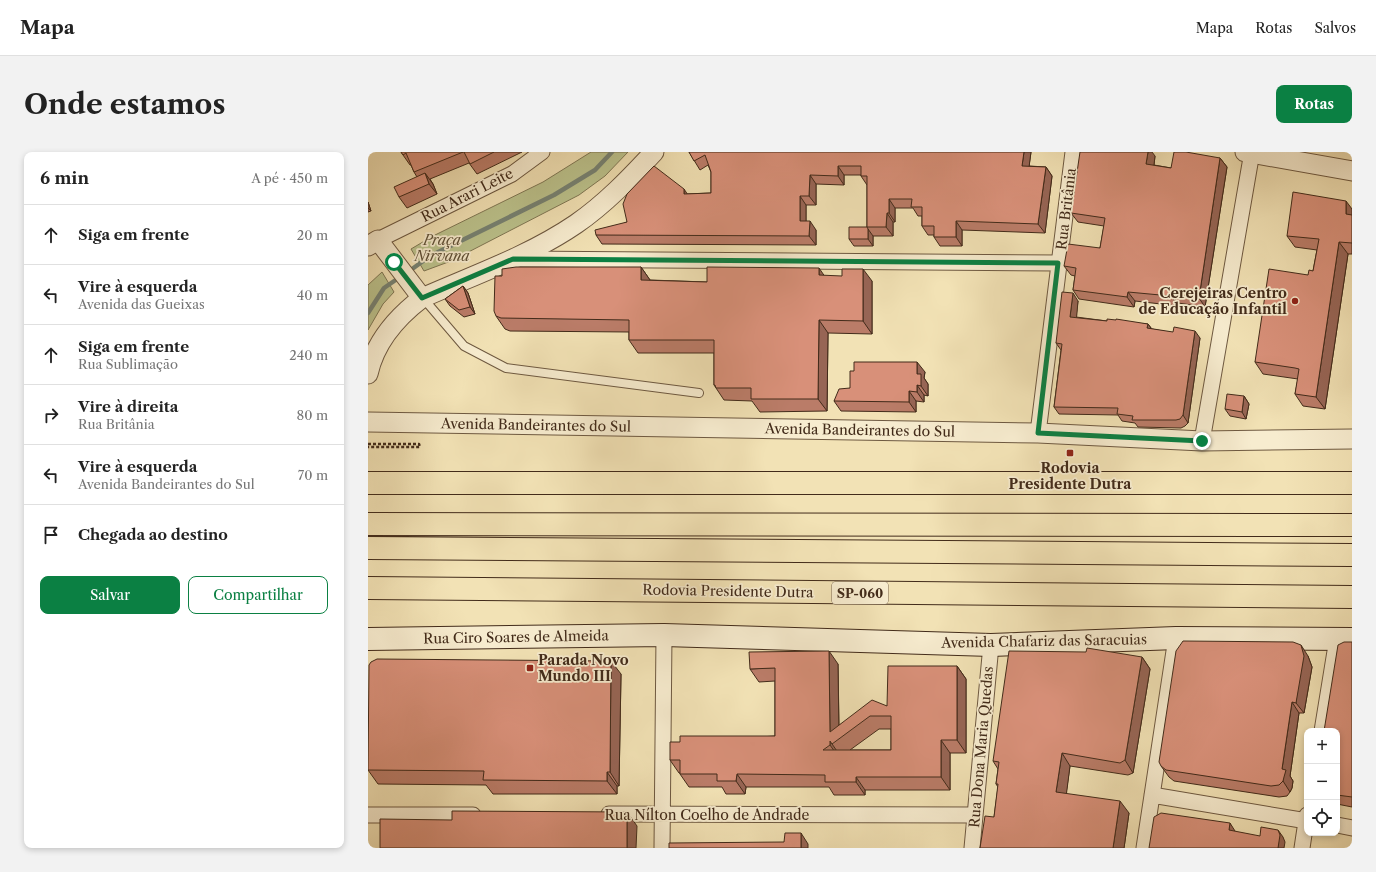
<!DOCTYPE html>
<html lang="pt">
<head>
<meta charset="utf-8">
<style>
	body { margin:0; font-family:"Libre Caslon Text",serif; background:#f2f2f2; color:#222 }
	.controls { position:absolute; right:12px; bottom:12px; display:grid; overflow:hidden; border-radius:8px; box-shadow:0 2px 6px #0003 }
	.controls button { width:36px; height:36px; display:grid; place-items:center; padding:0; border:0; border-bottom:1px solid #e0e0e0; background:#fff; color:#222; font:20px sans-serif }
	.stop { position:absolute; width:12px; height:12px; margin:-9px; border:3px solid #0b8043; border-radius:50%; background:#fff }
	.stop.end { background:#0b8043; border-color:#fff; box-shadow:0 1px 4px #0008 }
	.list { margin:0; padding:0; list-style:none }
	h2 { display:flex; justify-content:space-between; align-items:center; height:52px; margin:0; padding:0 16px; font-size:17px }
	h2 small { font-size:13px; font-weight:400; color:#767676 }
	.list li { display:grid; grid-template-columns:26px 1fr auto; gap:12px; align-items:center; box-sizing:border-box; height:60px; padding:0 16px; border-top:1px solid #e0e0e0 }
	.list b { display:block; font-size:15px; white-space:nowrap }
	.list p { margin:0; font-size:13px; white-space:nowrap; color:#767676 }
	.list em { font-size:13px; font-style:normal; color:#767676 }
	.actions { display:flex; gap:8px; padding:12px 16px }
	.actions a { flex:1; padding:9px 0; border:1px solid #0b8043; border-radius:8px; text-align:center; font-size:14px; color:#0b8043 }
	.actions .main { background:#0b8043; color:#fff }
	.icon { flex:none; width:22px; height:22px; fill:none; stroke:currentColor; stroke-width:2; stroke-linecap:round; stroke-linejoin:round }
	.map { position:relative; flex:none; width:984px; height:696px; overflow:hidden; border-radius:8px }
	header { display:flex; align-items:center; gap:24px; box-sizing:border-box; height:56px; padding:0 20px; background:#fff; border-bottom:1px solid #e0e0e0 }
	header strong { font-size:19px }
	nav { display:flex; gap:22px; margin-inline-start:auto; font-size:14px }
	.intro { display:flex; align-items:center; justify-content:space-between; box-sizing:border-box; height:96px; padding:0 24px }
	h1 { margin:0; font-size:28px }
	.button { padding:10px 18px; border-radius:8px; background:#0b8043; color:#fff; font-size:14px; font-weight:700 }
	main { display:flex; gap:24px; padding:0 24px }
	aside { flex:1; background:#fff; border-radius:8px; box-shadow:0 2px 6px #0003 }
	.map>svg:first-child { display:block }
</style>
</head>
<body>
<header>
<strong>Mapa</strong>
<nav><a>Mapa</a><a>Rotas</a><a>Salvos</a></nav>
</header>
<div class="intro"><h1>Onde estamos</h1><a class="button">Rotas</a></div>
<main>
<aside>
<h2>6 min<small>A pé · 450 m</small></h2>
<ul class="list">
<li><svg class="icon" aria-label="ahead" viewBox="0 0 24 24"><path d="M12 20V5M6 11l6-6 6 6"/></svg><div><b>Siga em frente</b></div><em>20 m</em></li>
<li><svg class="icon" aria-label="left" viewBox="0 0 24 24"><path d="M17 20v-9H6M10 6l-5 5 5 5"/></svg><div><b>Vire à esquerda</b><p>Avenida das Gueixas</p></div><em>40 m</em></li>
<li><svg class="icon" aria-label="ahead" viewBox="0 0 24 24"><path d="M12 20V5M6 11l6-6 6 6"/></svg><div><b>Siga em frente</b><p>Rua Sublimação</p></div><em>240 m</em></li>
<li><svg class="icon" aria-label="right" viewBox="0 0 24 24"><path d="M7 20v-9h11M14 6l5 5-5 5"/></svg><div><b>Vire à direita</b><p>Rua Britânia</p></div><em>80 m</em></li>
<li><svg class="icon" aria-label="left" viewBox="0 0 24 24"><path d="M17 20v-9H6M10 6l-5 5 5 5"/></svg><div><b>Vire à esquerda</b><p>Avenida Bandeirantes do Sul</p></div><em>70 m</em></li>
<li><svg class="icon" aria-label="arrive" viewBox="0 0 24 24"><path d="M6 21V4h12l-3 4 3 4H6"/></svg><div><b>Chegada ao destino</b></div></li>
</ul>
<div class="actions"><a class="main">Salvar</a><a>Compartilhar</a></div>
</aside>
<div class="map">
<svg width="984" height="696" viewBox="0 0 984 696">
	<rect width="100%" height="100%" fill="#f2e2b5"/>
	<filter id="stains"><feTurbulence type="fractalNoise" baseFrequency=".005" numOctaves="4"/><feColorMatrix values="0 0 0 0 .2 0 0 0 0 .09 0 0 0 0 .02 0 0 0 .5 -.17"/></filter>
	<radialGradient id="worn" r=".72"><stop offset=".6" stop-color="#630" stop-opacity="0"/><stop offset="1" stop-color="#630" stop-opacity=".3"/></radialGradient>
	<!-- green -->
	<path fill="#bcc38d" stroke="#7f7754" d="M223,0H260L237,24L211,43L83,109L56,119L43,97L65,84L175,30Z
		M14,120L26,140L15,152L0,178V133Z"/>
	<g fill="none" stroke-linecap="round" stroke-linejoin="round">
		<!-- stream -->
		<path stroke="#778374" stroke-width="4.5" d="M40,120L62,104L186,43L227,18L244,0
			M0,161L16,136L32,125"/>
		<!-- service casing -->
		<g stroke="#6e5941" stroke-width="10">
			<path id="service" d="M55,146L96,194L138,216L331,241"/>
		</g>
		<!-- minor casing -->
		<g stroke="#6e5941" stroke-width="17">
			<path id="minor" d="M10,88L144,22L174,0
				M146,107L691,111
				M670,281L705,0
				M834,289L884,0
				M954,579L969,487
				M784,643L939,669
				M241,662L607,663
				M0,663H105
				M969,673L984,676
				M294,696L296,483
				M604,696L623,493
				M776,696L808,486
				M934,696L939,663"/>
		</g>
		<!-- tertiary casing -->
		<g stroke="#6e5941" stroke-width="21">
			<path id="tertiary" d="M877,0L984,19
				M0,94L10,88L54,146
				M0,222C7,190 29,165 54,146C106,123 161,104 208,72C237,52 262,26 286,0
				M0,270L670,281L834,289L984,287"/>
		</g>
		<!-- secondary casing -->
		<g stroke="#422b1a" stroke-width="24">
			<path id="secondary" d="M0,487L296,483L623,493L808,486L984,487"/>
		</g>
		<!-- motorway casing -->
		<g stroke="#422b1a" stroke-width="24">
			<path id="motorway" d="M0,331H984
				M0,372L984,373
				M0,396L984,403
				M0,436L984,445"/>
		</g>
		<!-- path -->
		<path stroke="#422b1a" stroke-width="2.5" stroke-dasharray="3 2" stroke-linecap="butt" d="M0,292H51L52,295H0"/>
		<!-- service -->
		<use href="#service" stroke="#f7eccf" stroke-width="8"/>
		<!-- minor -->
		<use href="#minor" stroke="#f7eccf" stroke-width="15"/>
		<!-- tertiary -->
		<use href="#tertiary" stroke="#f7eccf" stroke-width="19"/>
		<!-- secondary -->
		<use href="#secondary" stroke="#f7eccf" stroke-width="22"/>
		<!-- motorway -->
		<use href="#motorway" stroke="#f2e2b5" stroke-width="22"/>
	</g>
	<!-- wall -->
	<path fill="#ba7c68" stroke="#422b1a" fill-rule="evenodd" d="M33,0H154L109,22L101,11L62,27L65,32L69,42L39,56L31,45L49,25L46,20L43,13H42L35,3Z
		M321,0H663L661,14L678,15L684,24L677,81L594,78V94H572L566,85V83H560L554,74V64H550L545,56H527V70H525V84H505V94H486L481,87L499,75V33L493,24V23H476V33L448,32V53H438V69L448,78V93L234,92L228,83L259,70L319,42L343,41V20L340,13L332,18Z
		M787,4L786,13L803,16L852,6L859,15L837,155L810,151V154L767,149L766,155L711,147L705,138L707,124L703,123L696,114L732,96L736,74L710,70L703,61Z
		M0,50L3,59L0,60Z
		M984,57V102H980L957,257L935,254L927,242L930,227L895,222L887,210L940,123L945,119L949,98L927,95L919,84Z
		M273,115L282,128L339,130L456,124L504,129V182L460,181L459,259L392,260L384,249L356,248L346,233V201H270L261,188V180L142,179L137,177L128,164Z
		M95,134L100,141L107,162L96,165L82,154L77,147Z
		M710,149L708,165L739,169L780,172L784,177L832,186L820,271L817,274L813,276L770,275L767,271L754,269L750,263L691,262L686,255L693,198L688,191Z
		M557,220L556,226L560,232V244L556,243V250L548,249V260L473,259L466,249L482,236Z
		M876,244L881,252L878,267L862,264L857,257Z
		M984,490V655L969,652V579Z
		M940,504L944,515L936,561H931L922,624L925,629L924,636L922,640L919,644L911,645L806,629L801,625L793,614Z
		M774,505L782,517L765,621L760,623L702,614L698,642L761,661L756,696H612L626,665L630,635L628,632L630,617L625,609Z
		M470,512L471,573L519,554L589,514L598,527V601H582V638H497V643H466L461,635H378L377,642H358L354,635H321L312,622V621H311L302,608L312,590L407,584V529L391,530L382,517ZM511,577H523V598H482Z
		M253,522L251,634H249V642H125L118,633L10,632L0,618Z"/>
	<!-- shaded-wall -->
	<path fill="#976555" stroke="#422b1a" d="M656,0H663L660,23L654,14Z
		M780,0H784L787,4L785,21L778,12Z
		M852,6L859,15L837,155L831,146Z
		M470,14L476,23V33L470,24Z
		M678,15L684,24L677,81L670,72Z
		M57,21L65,32L69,42L61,32Z
		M442,23L448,32V53L441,44Z
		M316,37L322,46L316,42Z
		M432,44L438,53V78L432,69Z
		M521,47L527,56V70L521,61Z
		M978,49L984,57V71L978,62Z
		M0,50L3,59L0,56Z
		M519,61L525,70V84L518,75Z
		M442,69L448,78V93L441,84Z
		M588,69L594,78V94L588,85Z
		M500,77L505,84V94L500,87Z
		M971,90L980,102L957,257L948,245Z
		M273,115L282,128V141L273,128Z
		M451,116L460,129L451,123Z
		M495,117L504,129V182L495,169Z
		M95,134L100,141L107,162L102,155Z
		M760,140L767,149L766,155L759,145Z
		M705,141L710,149L708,172L702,165Z
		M804,142L810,151V154L803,144Z
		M451,168L460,181L459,259L450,247Z
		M780,172L785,179L779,176Z
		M827,179L832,186L820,271L815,263Z
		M549,210L557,220L556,226L560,232V244L553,234L549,222Z
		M549,233L556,243V250L549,240Z
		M541,239L548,249V260L541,250Z
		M876,244L881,252L878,267L874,260Z
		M933,493L940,504L944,515L936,561L928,551Z
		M461,499L470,512L471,587L462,580Z
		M774,505L782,517L765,621L757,608Z
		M243,509L253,522L251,634L242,620Z
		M589,514L598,527V601L589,588Z
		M924,550L931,561L922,624L925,629L924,636L922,640L915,629L914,617Z
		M573,588L582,601V638L573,625Z
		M462,589L471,602V606L462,593Z
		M694,601L702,614L697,653L688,640Z
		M239,620L249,634V642L239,629Z
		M369,622L378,635L377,642L368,629Z
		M488,625L497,638V643L488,630Z
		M752,649L761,661L756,696H745Z
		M259,660L269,674L268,696H259Z
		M862,671L867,679L866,686L861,678Z
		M910,678L915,685L917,690L916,696H910Z
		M433,681L440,692V696H433Z"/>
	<!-- building -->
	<path fill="#d89079" stroke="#422b1a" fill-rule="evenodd" d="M33,0H95L46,20L38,1L35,3Z
		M96,0H126L102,12Z
		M321,0H656L654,14L678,15L670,72L588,69V85H566V74H554V55H543L544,47H521V61H519L518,75H499V24H493V14H470V24L442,23L441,44H432V69H442L441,84L228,83L227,78L259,70L255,52L259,42L286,14L316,37V42L343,41V20L337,3L326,9Z
		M712,0H780L778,12L803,16L806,0H818L852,6L831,146L804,142L803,144L760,140L759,145L705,138L708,116L696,114L700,92L732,96L737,66L703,61Z
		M57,21L61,32L31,45L26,35Z
		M925,40L978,49V62L984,63V91L971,90L948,245L927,242L931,217L927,216L887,210L901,117L940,123L941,118L945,119L951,87L919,84Z
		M481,75H499L500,77V87H481Z
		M148,115H273V128L339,130V115L451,116V123L474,124V117H495V169L451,168L450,247H383V236H348L347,233H346V188H261V168L133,166L128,164L126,159L127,124H134V117Z
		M95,134L102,155L91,158L77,147Z
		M694,140L705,141L702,165L739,169V167L748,168V167L780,172L779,176L805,180L806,175L827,179L815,263L812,267L808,268H764L765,264L749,262L750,256L686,255L694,192L688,191Z
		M486,210H549V222H553V234L549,233V240L541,239V250L466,249L471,237L482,236V219H486Z
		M859,242L876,244L874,260L857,257Z
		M815,489L925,490L933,493L936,504L928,551L924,550L914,617L918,618L916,625L915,629L911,633L903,634L798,618L793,614L791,610L808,499Z
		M976,490H984V645L969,643V579H956L970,493Z
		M719,496L774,505L757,608L752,611L694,601L688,640L752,649L745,696H612L617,664L626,665L630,632H628L631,610L625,609L641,499L718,500Z
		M461,499L462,580L504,548L519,554L520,514H589V588H573V625H488V630H457V623L369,622L368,629H349V622H312V608H302V590H312V584H407V516L382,517L381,500ZM502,564H523V598H455L462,593V589L464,592Z
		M9,507L243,509L242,620H239V629L115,628L116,619L0,618L1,513L3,510Z
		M84,659L259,660V696H12V667L84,668Z
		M793,661L862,671L861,678L892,684L893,675L910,678L912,683L910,696H781L786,665Z
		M417,681H433V696H301V691L416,690Z"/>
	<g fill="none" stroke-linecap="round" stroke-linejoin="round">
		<!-- route -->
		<path stroke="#0b8043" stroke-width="5" d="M26,110L54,146L145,107L690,111L670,281L834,289"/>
	</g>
	<!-- markers -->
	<g fill="#8f2418" stroke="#f7eccf" stroke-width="1.5">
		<circle cx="927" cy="149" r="4"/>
		<rect x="698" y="297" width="8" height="8" rx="2"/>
		<rect x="158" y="512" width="8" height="8" rx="2"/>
	</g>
	<g text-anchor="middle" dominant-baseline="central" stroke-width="3.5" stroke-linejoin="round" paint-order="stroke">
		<!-- shield labels -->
		<rect fill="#f7eccf" stroke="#786550" stroke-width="1" x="464" y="430" width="56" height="22" rx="3"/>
		<g font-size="13" font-weight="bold" fill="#422b1a">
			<text x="492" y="441">SP-060</text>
		</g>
		<!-- street labels -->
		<g font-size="14" fill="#422b1a" stroke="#f7eccf">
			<text transform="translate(99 43) rotate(-27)">Rua Arari Leite</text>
			<text transform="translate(698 57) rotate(-83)">Rua Britânia</text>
			<text transform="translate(168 273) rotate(1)">Avenida Bandeirantes do Sul</text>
			<text transform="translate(492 278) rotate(1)">Avenida Bandeirantes do Sul</text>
			<text transform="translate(360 439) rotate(1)">Rodovia Presidente Dutra</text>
			<text transform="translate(148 485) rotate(-1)">Rua Ciro Soares de Almeida</text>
			<text transform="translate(676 489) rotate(-1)">Avenida Chafariz das Saracuias</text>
			<text transform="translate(613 595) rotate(-85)">Rua Dona Maria Quedas</text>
			<text x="339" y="663">Rua Nílton Coelho de Andrade</text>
		</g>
		<!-- park labels -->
		<g font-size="14" font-style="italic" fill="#605137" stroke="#f7eccf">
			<text x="74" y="88">Praça<tspan x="74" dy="16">Nirvana</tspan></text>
		</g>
		<!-- poi labels -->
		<g font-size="14" font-weight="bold" fill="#422b1a" stroke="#f7eccf" text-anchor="end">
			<text x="919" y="141">Cerejeiras Centro<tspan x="919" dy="16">de Educação Infantil</tspan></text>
			<text x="702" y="316" text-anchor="middle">Rodovia<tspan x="702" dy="16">Presidente Dutra</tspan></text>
			<text x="170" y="508" text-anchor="start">Parada Novo<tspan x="170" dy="16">Mundo III</tspan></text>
		</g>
	</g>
	<rect width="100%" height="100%" filter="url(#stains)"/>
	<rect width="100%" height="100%" fill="url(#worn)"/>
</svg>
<div class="controls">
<button>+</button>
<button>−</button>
<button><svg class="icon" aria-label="locate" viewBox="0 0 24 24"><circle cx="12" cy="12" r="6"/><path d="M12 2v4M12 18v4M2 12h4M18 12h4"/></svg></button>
</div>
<div class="stop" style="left:26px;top:110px"></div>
<div class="stop end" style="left:834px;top:289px"></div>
</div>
</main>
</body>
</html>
